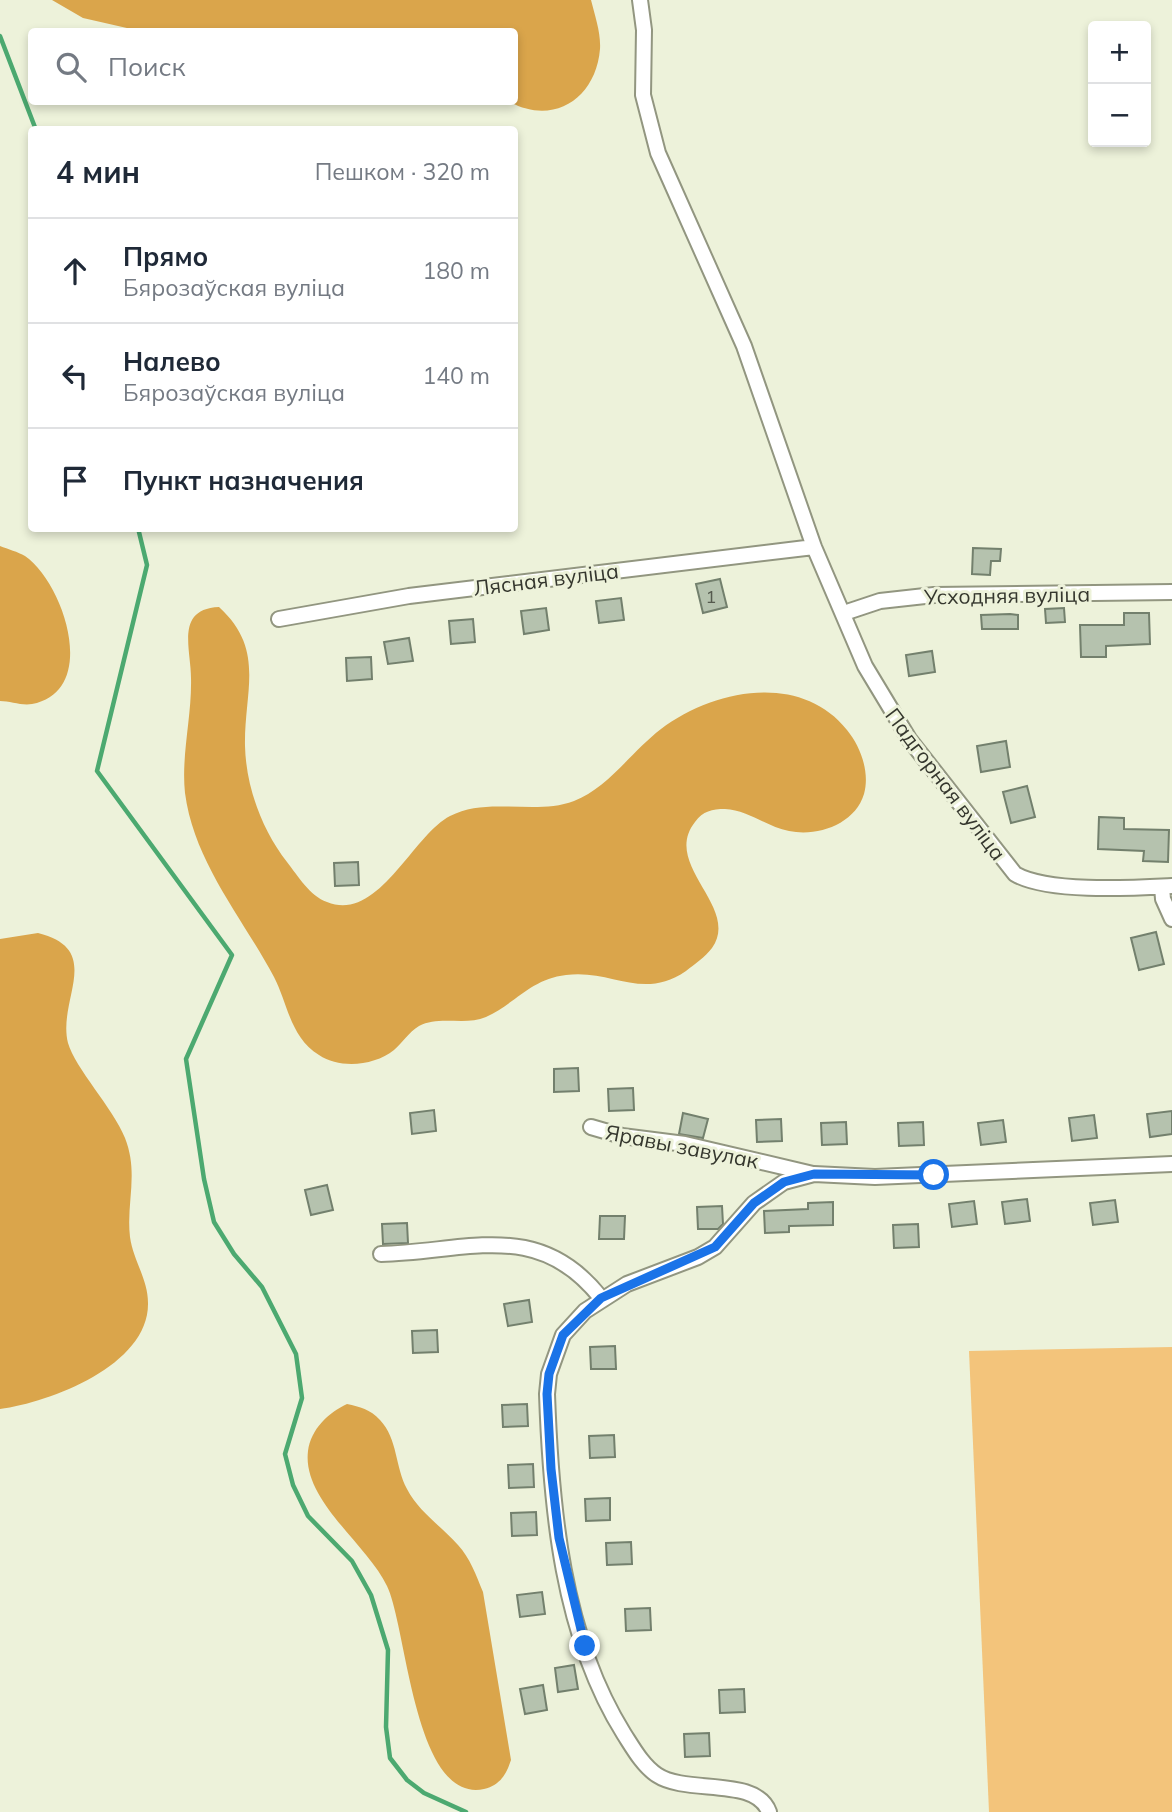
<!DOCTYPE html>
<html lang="ru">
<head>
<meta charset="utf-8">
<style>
	body { margin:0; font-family:Mulish,sans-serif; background:#f6f6f7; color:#1f2937 }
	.controls { position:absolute; right:21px; top:21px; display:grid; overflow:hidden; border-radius:7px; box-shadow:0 4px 10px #0003 }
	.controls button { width:63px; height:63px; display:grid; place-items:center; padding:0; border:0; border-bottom:2px solid #e0e1e3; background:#fff; color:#1f2937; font:35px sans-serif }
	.stop { position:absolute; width:21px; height:21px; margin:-16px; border:5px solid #1a73e8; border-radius:50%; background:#fff }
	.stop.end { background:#1a73e8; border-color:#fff; box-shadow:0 2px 7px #0008 }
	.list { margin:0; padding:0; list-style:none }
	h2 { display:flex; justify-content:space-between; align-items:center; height:91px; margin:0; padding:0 28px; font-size:30px }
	h2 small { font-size:23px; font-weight:400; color:#747a83 }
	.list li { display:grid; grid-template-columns:46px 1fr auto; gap:21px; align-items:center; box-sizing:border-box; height:105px; padding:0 28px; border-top:2px solid #e0e1e3 }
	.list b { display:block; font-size:26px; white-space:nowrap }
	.list p { margin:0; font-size:23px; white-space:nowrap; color:#747a83 }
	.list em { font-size:23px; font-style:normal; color:#747a83 }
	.icon { flex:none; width:38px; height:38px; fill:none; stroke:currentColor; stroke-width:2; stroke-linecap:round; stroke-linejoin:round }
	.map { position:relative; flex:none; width:1172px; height:1812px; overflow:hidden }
	.search { position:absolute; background:#fff; box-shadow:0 4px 10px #0003; left:28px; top:28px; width:490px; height:77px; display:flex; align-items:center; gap:18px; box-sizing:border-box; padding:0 24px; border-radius:7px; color:#747a83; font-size:26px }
	.panel { position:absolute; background:#fff; box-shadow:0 4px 10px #0003; left:28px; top:126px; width:490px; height:406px; border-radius:7px }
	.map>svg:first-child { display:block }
</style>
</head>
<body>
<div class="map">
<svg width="1172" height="1812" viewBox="0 0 1172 1812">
	<rect width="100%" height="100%" fill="#edf2da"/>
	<!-- green -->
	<path fill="#f3c47b" d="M1172,1347V1812H989L969,1351Z"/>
	<!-- forest -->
	<path fill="#daa54b" d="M52,0H591C595,16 601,33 600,49C596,98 554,126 510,102H514V32L140,31L83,18Z
		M0,546C8,549 18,552 25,556C64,583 100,691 32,704C22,706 10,701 0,701Z
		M219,607C266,650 244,691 245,746C246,787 262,830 287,862C298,876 310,896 327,902C378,923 412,836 450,816C488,796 534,816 574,801C608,788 632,751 661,729C714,689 801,672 847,730C861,747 870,773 864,794C855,824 818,837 789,831C767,827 748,810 725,809C712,809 703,811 695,822C661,865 741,907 712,948C705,957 695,964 686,971C642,1001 612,969 566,975C531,979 516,1003 486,1017C465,1026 439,1015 419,1026C409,1032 402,1043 394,1050C374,1066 340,1069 319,1055C290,1037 288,1004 274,977C242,917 194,862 185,793C181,755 192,716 191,678C191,649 175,609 219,607Z
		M38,933C105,950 57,999 68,1043C75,1068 113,1108 125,1138C139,1174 126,1202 130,1237C133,1260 148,1279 148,1303C149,1365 51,1402 0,1409V939Z
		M347,1404C360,1407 370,1409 380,1420C398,1439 395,1467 407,1489C419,1512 441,1526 458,1545C470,1558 476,1575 483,1592L511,1760C506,1775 500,1785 484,1789C414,1804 407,1627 387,1586C367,1544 302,1500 308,1451C311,1429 328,1413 347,1404Z"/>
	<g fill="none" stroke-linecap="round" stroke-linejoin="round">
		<!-- stream -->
		<path stroke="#4ca970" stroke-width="4.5" d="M0,36L36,130
			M138,528L147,565L97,771L232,955L186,1059L204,1179L214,1222L234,1254L262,1287L296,1354L302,1398L285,1454L293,1485L308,1516L352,1561L371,1595L388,1650L386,1727L390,1758L407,1780L424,1793L466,1812"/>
	</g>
	<!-- building -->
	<path fill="#b5c2ae" stroke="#73806d" stroke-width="2" d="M973,548L1001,549L1000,561H991L990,575L972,574Z
		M720,579L727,607L703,613L696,584Z
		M621,598L624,620L599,623L596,601Z
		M546,608L549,630L524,634L521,611Z
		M1064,608L1065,622L1046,623L1045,609Z
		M1124,613H1149L1150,644L1106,646V657H1081L1080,625H1124Z
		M1010,614L1018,615V629H982L981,615Z
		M473,619L475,642L451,644L449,621Z
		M409,638L413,661L388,664L384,642Z
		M932,651L935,672L909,676L906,655Z
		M371,657L372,679L347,681L346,658Z
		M1006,741L1010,767L981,772L977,746Z
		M1027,786L1035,817L1011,823L1003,792Z
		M1099,817L1124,818V829L1169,830L1168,862L1143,861L1144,851L1098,849Z
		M358,862L359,885L335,886L334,863Z
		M1156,932L1164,964L1139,970L1131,938Z
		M578,1068L579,1091L554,1092V1069Z
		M633,1088L634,1110L609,1111L608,1089Z
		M434,1110L436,1131L412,1134L410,1113Z
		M1172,1111V1134L1150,1137L1147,1114Z
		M683,1113L708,1119L703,1138L679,1134Z
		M1094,1115L1097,1138L1072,1141L1069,1118Z
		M781,1119L782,1141L757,1142L756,1120Z
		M1003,1120L1006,1142L981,1145L978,1123Z
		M846,1122L847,1144L822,1145L821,1123Z
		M923,1122L924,1145L899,1146L898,1123Z
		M327,1185L333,1210L311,1215L305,1190Z
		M1027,1199L1030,1221L1005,1224L1002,1202Z
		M1115,1200L1118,1222L1093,1225L1090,1203Z
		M974,1201L977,1224L952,1227L949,1204Z
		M833,1202V1225L789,1226V1232L765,1233L764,1211L808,1209V1203Z
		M722,1206L723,1224L718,1229H698L697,1207Z
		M600,1216H625L624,1239H599Z
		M407,1223L408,1243L383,1244L382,1224Z
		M918,1224L919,1247L894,1248L893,1225Z
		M529,1300L532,1322L508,1326L504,1304Z
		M437,1330L438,1352L413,1353L412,1331Z
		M615,1346L616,1369H591L590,1347Z
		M527,1404L528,1426L503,1427L502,1405Z
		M614,1435L615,1457L590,1458L589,1436Z
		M533,1464L534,1487L509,1488L508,1465Z
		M610,1498V1520L586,1521L585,1499Z
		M536,1512L537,1535L512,1536L511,1513Z
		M631,1542L632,1564L607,1565L606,1543Z
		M542,1592L545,1614L520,1617L517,1595Z
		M650,1608L651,1630L626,1631L625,1609Z
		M574,1665L578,1689L558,1692L555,1668Z
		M543,1685L547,1710L525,1714L520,1689Z
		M744,1689L745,1712L720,1713L719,1690Z
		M709,1733L710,1756L685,1757L684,1734Z"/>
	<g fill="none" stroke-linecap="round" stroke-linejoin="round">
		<!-- street casing -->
		<g stroke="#929680" stroke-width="18">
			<path id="street" d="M640,0L644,30L643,95L658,153L744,346L814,547L865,666L909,739L1015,874C1048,893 1132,888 1172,886
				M844,613L880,601L934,595L1172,592
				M279,619L409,596L814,547
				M1162,887L1163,899L1172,919
				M591,1127L622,1136L685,1144L813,1174
				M381,1254C467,1252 538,1218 601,1298
				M769,1812C756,1776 687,1795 657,1775C643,1766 633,1748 624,1734C562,1635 551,1508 547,1394L549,1374L563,1335L585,1311L627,1284L698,1257L715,1247L754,1203L784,1182L814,1174L875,1177L1172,1164"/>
		</g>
		<!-- street -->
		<use href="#street" stroke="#fff" stroke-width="14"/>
	</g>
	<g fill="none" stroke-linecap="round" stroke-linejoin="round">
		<!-- route -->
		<path stroke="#1a73e8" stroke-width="9" d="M585,1646L559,1538L551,1469L547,1394L549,1374L563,1335L601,1298L715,1247L754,1203L784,1182L814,1174L934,1175"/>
	</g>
	<g text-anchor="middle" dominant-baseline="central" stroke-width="6" stroke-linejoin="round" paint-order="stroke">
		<!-- number labels -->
		<g font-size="18" fill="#555a4e">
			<text x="711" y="596">1</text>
		</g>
		<!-- street labels -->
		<g font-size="21" fill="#35372e" stroke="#edf2da">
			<text transform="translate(546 579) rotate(-7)">Лясная вуліца</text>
			<text transform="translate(1007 595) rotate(-1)">Усходняя вуліца</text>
			<text transform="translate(946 784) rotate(53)">Падгорная вуліца</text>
			<text transform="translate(682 1146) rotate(11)">Яравы завулак</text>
		</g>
	</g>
</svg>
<div class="controls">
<button>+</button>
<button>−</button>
</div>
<div class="stop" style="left:934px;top:1175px"></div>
<div class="stop end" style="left:585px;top:1646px"></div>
<div class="search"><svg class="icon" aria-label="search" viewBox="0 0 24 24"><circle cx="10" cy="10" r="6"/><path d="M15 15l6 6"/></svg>Поиск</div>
<section class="panel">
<h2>4 мин<small>Пешком · 320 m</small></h2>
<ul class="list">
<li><svg class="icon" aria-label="ahead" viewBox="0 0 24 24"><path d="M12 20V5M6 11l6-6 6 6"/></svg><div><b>Прямо</b><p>Бярозаўская вуліца</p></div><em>180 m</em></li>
<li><svg class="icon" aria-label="left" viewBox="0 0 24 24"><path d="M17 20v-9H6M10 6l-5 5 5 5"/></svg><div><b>Налево</b><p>Бярозаўская вуліца</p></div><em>140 m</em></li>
<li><svg class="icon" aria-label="arrive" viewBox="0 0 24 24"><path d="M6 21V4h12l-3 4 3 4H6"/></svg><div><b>Пункт назначения</b></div></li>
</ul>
</section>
</div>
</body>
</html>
